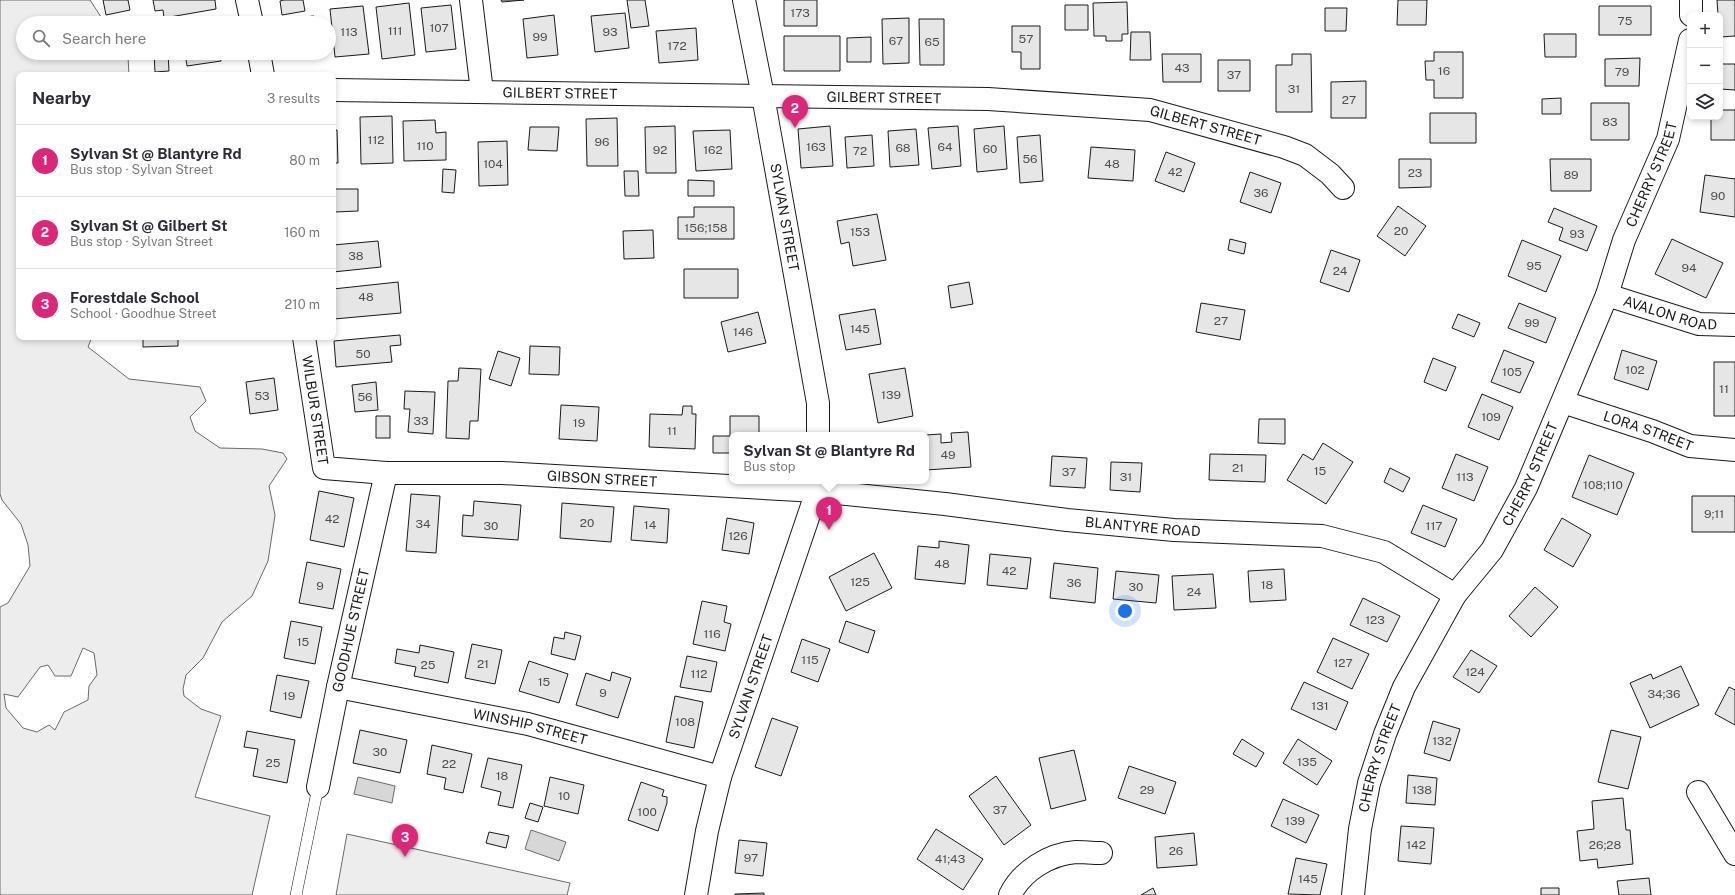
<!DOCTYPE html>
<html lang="en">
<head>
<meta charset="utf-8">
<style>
	body { margin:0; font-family:"Public Sans",sans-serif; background:#f2f2f3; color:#2b2b33 }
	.controls { position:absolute; right:12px; top:12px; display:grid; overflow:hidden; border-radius:8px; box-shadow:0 2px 6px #0003 }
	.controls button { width:36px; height:36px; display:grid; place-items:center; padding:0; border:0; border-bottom:1px solid #e1e1e2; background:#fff; color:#2b2b33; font:20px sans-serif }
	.you { position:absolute; left:1125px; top:611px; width:14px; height:14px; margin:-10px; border:3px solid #fff; border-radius:50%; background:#1a73e8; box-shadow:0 0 0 6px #1a73e833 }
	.badge { display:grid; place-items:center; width:26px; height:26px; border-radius:50%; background:#db2777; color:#fff; font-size:13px; font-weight:700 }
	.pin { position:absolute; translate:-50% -33px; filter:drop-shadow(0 1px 2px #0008) }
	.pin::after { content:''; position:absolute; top:21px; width:14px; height:12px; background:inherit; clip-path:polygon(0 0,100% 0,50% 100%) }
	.popup { position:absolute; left:729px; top:432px; width:200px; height:52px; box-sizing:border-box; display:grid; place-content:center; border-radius:8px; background:#fff; filter:drop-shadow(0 1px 3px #0005); font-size:13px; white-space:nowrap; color:#7c7c81 }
	.popup b { font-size:15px; color:#2b2b33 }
	.popup::after { content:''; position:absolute; left:50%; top:100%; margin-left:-8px; border:8px solid transparent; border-top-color:#fff }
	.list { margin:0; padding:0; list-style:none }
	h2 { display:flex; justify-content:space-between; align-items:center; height:52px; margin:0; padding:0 16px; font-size:17px }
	h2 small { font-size:13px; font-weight:400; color:#7c7c81 }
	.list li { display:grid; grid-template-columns:26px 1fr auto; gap:12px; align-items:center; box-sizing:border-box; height:72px; padding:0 16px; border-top:1px solid #e1e1e2 }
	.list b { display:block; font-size:15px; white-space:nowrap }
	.list p { margin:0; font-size:13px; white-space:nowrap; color:#7c7c81 }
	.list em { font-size:13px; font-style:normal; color:#7c7c81 }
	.icon { flex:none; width:22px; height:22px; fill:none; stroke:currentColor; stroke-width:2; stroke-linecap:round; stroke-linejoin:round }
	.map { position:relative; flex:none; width:1735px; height:895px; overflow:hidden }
	.search { position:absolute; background:#fff; box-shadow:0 2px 6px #0003; left:16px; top:16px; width:320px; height:44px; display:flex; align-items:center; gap:10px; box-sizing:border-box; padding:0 14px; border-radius:22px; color:#7c7c81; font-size:15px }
	.panel { position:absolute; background:#fff; box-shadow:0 2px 6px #0003; left:16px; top:72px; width:320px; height:268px; border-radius:8px }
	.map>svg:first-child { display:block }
</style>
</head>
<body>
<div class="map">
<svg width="1735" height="895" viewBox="0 0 1735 895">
	<rect width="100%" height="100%" fill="#fff"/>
	<!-- green -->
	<path fill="#ededed" stroke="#6a6a6a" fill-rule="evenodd" d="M0,0H90L105,23H23V53H125L128,57L129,75H19V337H92L88,347L129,379L200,387L206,401L190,417L195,431L220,448L262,449L283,453L287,459L269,486L275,515L268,561L252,596L222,622L203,658L186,675L183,689L184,696L201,709L221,716L195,797L270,816L252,895H0V607L8,603L30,566L28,545L21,524L2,500L0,494ZM83,648L94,653L97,675L89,686L88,700L64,712L55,730L49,725L37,732L23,728L6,708L4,694L18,697L40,667L48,665L55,676H71Z
		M347,834L570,883L567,895H336Z"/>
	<!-- water -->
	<path fill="#d7d7d7" stroke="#6a6a6a" d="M358,777L395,786L392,803L354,794Z
		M531,830L566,842L559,861L525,849Z"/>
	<!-- building -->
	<path fill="#e6e6e6" stroke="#1a1a1a" d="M103,0H128L130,10L106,15Z
		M153,0H215L216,9L164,18L163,10L155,11Z
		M284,0H303L305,11L282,15L280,1Z
		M501,0H524L502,2Z
		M627,0H645L649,26L631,28Z
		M784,0H817V26H784Z
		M1398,0H1427L1426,25H1397Z
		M1717,0H1735V36L1720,37V15H1718Z
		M1127,2L1128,34H1122V41H1106V36H1094L1093,3Z
		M409,3L415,55L382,59L376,7Z
		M451,5L456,49L426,52L421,8Z
		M1065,5H1088V30H1065Z
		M363,6L369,54L335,57L330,9Z
		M1599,6H1651V35H1599Z
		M1325,8H1347L1346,31H1325Z
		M625,13L629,48L595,52L591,16Z
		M554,15L558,55L527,58L523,19Z
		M314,16L315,23H285L284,19Z
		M909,18V63L883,64L882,19Z
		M919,19H944V65H920Z
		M1012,26H1040V69H1021V52H1012Z
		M696,28L698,60L659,63L656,31Z
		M1131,32H1150L1151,60H1130Z
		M1544,34H1576V57H1545Z
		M784,36H840V71H784Z
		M871,37V62H847V38Z
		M1434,52H1463V98H1434V80H1426L1425,61H1434Z
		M154,53H168L169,71L155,72Z
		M185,53H220L221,61L187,66Z
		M1162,54H1201V82H1163Z
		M1292,54H1311L1312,112H1276V65H1292Z
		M1640,58L1639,86H1605V59Z
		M1218,60H1250V91H1218Z
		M1720,64H1735V90L1720,89Z
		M1366,81V118H1331V82Z
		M1561,98V114H1542V99Z
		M1591,103H1629V140H1591Z
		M1720,110H1735V140H1711V117H1720Z
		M1430,113H1476V143H1430Z
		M392,116L393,163L361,164L360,117Z
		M617,118L618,166H587L586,119Z
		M435,120L436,133L446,132V160L404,161L403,121Z
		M675,126L676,173H646L645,127Z
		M830,126L833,166L801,168L798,129Z
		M958,126L961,166L932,169L928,128Z
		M1004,126L1007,169L977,172L974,129Z
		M530,127H559L557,151L528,150Z
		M916,129L919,165L890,167L888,131Z
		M333,130H337L338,163H333Z
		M730,130L732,169L696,171L693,131Z
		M872,135L874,166L847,168L845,137Z
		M1040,135L1043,181L1020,183L1017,137Z
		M507,141L508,185L479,186L478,142Z
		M1091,147L1135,150L1133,181L1088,178Z
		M1166,152L1195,163L1184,192L1155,181Z
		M1399,159H1431V187L1399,188Z
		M1550,159H1591V191H1551Z
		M443,169L456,170L454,193L442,192Z
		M624,171H638L639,196H625Z
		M1250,172L1281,183L1271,213L1240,202Z
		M1705,175L1735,179V217L1700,212Z
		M688,180L714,181V196H688Z
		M334,189H358V211L335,212Z
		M1398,206L1426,226L1405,256L1377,236Z
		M694,207H734V239H678V217H694Z
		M1554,208L1597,226L1587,251L1559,240L1563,228L1548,222Z
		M877,214L886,260L853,266L849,242L841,244L837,221Z
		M653,230L654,258L624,259L623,231Z
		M1230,239L1246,243L1244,254L1228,250Z
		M1672,239L1723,263L1706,298L1655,274Z
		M1522,240L1561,256L1546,292L1508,276Z
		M378,241L381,267L333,272V245Z
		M1331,250L1360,260L1349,292L1320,282Z
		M684,269H738V298H684Z
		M398,282L401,313L334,319L333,289Z
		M969,282L973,304L951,308L948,286Z
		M1201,303L1245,310L1240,340L1196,332Z
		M1519,303L1556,318L1546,343L1508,328Z
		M875,309L881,344L846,350L839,315Z
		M758,312L766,343L728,352L721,322Z
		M1458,314L1480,323L1474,337L1452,328Z
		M400,335L401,345L390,346L392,362L336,367L334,341Z
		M143,337H178V346L143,347Z
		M530,346L560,347L559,375L529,374Z
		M1504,350L1534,362L1520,393L1491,382Z
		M1622,350L1657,361L1648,390L1614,379Z
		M498,351L520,358L511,386L489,379Z
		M1433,358L1456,367L1446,391L1424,382Z
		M1714,362H1735V416H1714Z
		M459,368L481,369L478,421H470L469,439L446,438L448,381H458Z
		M905,368L913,416L878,423L869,374Z
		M274,378L278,410L250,414L246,382Z
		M376,382L378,410L355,412L352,385Z
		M405,391L435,392L433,434L408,432L410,409H404Z
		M1482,394L1513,407L1499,440L1468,427Z
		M561,405L599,407L597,441L559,439Z
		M683,406H692V414H696L695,449L649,447L650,414L682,415Z
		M376,416H390V438H376Z
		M730,416H759V435H732V453H713V436H730Z
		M1259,419H1285V444L1258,443Z
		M968,432L971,467L926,470V435L941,434V443L952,442L951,433Z
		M1323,443L1353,462L1326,504L1287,480L1303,454L1313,460Z
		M1210,454L1266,455L1265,482L1209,480Z
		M1456,454L1488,467L1474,501L1442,488Z
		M1589,455L1634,473L1617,515L1572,497Z
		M1052,456L1087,458L1085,488L1050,486Z
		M1111,462L1142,463L1140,492L1110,490Z
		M1390,468L1410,478L1403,492L1384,482Z
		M319,491L354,498L344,547L310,540Z
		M411,494L440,496L436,553L406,551Z
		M1692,496H1735V532H1692Z
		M474,501L521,505L518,540L462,536L463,515L473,516Z
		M562,503L614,507L611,542L560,538Z
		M1423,505L1457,519L1445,547L1411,533Z
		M634,506L669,509L667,543L631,540Z
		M727,518L754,523L749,554L722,550Z
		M1562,518L1591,535L1573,567L1544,550Z
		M939,541L969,545L965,584L915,579L918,546L939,548Z
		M874,553L892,588L846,611L829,577Z
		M990,554L1031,558L1027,589L987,585Z
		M307,562L341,569L333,609L299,603Z
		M1054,563L1098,568L1095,603L1050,598Z
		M1284,569L1286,600L1250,602L1248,571Z
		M1116,571L1159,575L1156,603L1113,599Z
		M1213,574L1216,608L1174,610L1172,576Z
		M1535,587L1558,607L1531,637L1509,616Z
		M1363,598L1400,616L1387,642L1350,625Z
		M702,601L727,606L724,622L731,624L725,651L693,644Z
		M291,621L322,627L315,664L284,658Z
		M846,621L875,631L868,653L839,642Z
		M565,632L581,636L575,660L551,654L554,637L564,639Z
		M1333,638L1369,654L1352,689L1317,672Z
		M802,639L830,649L818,682L791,672Z
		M472,644L502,650L495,684L465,678Z
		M420,645L454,652L448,683L414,676L416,667L395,663L397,649L419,653Z
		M1471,650L1497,666L1479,693L1453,677Z
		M687,656L717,662L711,692L680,687Z
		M529,661L568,674L559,703L519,691Z
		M1681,666L1699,705L1650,728L1630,683L1651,674L1653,679Z
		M612,672L631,678L618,718L576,705L586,673L610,681Z
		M277,675L309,681L301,718L270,711Z
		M1304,682L1348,702L1336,730L1291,709Z
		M1729,687L1735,690V725L1715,714Z
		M675,696L703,702L694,748L666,742Z
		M772,718L798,727L781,776L755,767Z
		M1433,721L1460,729L1450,761L1424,753Z
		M360,730L407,740L400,773L353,763Z
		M1611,730L1641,737L1628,789L1598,782Z
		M247,731L295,740L287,783L253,776L258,749L244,747Z
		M1242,739L1264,753L1256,767L1233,754Z
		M1298,739L1332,761L1317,785L1283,763Z
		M432,745L472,754L463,793L444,789L446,778L427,774Z
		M1074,750L1086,800L1051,809L1039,758Z
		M488,758L522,765L513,808L498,805L501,792L481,787Z
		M1129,766L1176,782L1165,814L1118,798Z
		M1408,775L1437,778L1435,805L1406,803Z
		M996,776L1031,825L1004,845L969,796Z
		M550,777L584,785L578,814L544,806Z
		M641,782L664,790L662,796L667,797V803L658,831L628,820Z
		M1623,798L1626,830H1630L1633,864L1598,868L1597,859L1580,861L1577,831L1594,829L1592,801Z
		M1283,799L1319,815L1306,843L1271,826Z
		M530,803L543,807L538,822L525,818Z
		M1401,826L1434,828L1431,864L1398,861Z
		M936,829L983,859L963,890L917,859Z
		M489,832L509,836L506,848L486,843Z
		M1194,833L1197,865L1157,868L1155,837Z
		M739,840L767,843L763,876L735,873Z
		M1296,858L1327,864L1320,895L1288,894Z
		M1649,878L1651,895H1619L1617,881Z
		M1153,888L1156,895H1141Z
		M1541,888H1559V895H1541Z
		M764,893V895H735V894Z"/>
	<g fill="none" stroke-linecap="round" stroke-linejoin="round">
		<!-- service casing -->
		<g stroke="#1a1a1a" stroke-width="12">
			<path id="service" d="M296,895L318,787"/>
		</g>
		<!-- minor casing -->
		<g stroke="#1a1a1a" stroke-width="24">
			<g id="minor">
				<path d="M247,0L252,23"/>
				<path d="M471,0L482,92"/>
				<path d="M1691,0V15"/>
				<path d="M259,53L263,75"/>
				<path id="s1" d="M333,90L988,99L1150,110L1284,147L1305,155L1330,174L1343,188"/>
				<path id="s2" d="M1607,295L1699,324L1735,325"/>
				<path id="s3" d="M304,337L324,468L386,473H502L817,491L945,504L1067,520L1174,530L1322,536L1384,552L1455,595"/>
				<path id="s4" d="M1563,402L1652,431L1690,446L1735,450"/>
				<path id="s5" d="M338,687L528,724L720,777"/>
				<path id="s6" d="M318,787L338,687L386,473"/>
				<path d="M1698,792L1735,854"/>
				<path d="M1010,895C1022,871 1049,854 1076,852C1084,852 1092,853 1101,853"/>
				<path id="s7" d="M1353,895L1360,829L1369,783L1385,734L1404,687L1455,595L1492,550L1526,488L1607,295L1624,240L1668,139L1690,40"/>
			</g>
		</g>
		<!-- tertiary casing -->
		<g stroke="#1a1a1a" stroke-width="24">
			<g id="tertiary">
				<path id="s8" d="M744,0L763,96L818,403V435"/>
				<path id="s9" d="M696,895L707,831L720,777L817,491L818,481"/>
			</g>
		</g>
		<!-- service -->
		<use href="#service" stroke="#fff" stroke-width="11"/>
		<!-- minor -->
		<use href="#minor" stroke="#fff" stroke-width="22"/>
		<!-- tertiary -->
		<use href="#tertiary" stroke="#fff" stroke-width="22"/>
	</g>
	<g text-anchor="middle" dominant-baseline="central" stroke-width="3" stroke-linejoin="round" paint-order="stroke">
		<!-- number labels -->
		<g font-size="12" fill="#4d4d4d">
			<text x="800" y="13">173</text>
			<text x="1625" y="21">75</text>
			<text x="439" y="28">107</text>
			<text x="395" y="31">111</text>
			<text x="349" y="32">113</text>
			<text x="610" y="32">93</text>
			<text x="540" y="37">99</text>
			<text x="1026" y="39">57</text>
			<text x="896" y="41">67</text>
			<text x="932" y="42">65</text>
			<text x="677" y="46">172</text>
			<text x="1182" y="68">43</text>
			<text x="1444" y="71">16</text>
			<text x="1622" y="72">79</text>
			<text x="1234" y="75">37</text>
			<text x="1294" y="89">31</text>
			<text x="1349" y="100">27</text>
			<text x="1610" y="122">83</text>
			<text x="376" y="140">112</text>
			<text x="602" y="142">96</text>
			<text x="425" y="146">110</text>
			<text x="816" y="147">163</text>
			<text x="945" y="147">64</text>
			<text x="903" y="148">68</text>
			<text x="990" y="149">60</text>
			<text x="660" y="150">92</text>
			<text x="713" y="150">162</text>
			<text x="860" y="151">72</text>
			<text x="1030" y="159">56</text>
			<text x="493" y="164">104</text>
			<text x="1112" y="164">48</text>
			<text x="1175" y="172">42</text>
			<text x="1415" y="173">23</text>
			<text x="1571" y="175">89</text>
			<text x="1261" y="193">36</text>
			<text x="1718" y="196">90</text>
			<text x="706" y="228">156;158</text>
			<text x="1401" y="231">20</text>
			<text x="860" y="232">153</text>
			<text x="1577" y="234">93</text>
			<text x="356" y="256">38</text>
			<text x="1534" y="266">95</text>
			<text x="1689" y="268">94</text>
			<text x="1340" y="271">24</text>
			<text x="366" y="297">48</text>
			<text x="1221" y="321">27</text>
			<text x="1532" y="323">99</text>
			<text x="860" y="329">145</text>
			<text x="743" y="332">146</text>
			<text x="363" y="354">50</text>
			<text x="1635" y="370">102</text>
			<text x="1512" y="372">105</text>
			<text x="1724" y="389">11</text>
			<text x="891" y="395">139</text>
			<text x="262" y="396">53</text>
			<text x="365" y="397">56</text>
			<text x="1491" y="417">109</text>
			<text x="421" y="421">33</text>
			<text x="579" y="423">19</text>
			<text x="672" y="431">11</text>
			<text x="948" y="455">49</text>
			<text x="1238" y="468">21</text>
			<text x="1320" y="471">15</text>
			<text x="1069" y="472">37</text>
			<text x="1126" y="477">31</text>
			<text x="1465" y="477">113</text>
			<text x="1603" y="485">108;110</text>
			<text x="1714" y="514">9;11</text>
			<text x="332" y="519">42</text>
			<text x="587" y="523">20</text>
			<text x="423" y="524">34</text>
			<text x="650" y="525">14</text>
			<text x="491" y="526">30</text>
			<text x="1434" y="526">117</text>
			<text x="738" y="536">126</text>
			<text x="942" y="564">48</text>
			<text x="1009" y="571">42</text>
			<text x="860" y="582">125</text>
			<text x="1074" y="583">36</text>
			<text x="1267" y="585">18</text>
			<text x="320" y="586">9</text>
			<text x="1136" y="587">30</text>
			<text x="1194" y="592">24</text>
			<text x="1375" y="620">123</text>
			<text x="712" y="634">116</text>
			<text x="303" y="642">15</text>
			<text x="810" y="660">115</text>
			<text x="1343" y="663">127</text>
			<text x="483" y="664">21</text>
			<text x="428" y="665">25</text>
			<text x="1475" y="672">124</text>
			<text x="699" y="674">112</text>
			<text x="544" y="682">15</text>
			<text x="603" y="693">9</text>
			<text x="1664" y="694">34;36</text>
			<text x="289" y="696">19</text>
			<text x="1320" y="706">131</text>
			<text x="685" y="722">108</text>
			<text x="1442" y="741">132</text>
			<text x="380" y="752">30</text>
			<text x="1307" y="762">135</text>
			<text x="273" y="763">25</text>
			<text x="449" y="764">22</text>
			<text x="502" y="776">18</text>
			<text x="1147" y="790">29</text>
			<text x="1422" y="790">138</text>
			<text x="564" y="796">10</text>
			<text x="1000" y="810">37</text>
			<text x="647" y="812">100</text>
			<text x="1295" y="821">139</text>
			<text x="1416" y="845">142</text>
			<text x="1605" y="845">26;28</text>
			<text x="1176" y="851">26</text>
			<text x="751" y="858">97</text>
			<text x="950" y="859">41;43</text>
			<text x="1308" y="879">145</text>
		</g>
		<!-- street labels -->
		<g font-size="14" fill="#1a1a1a" stroke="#fff">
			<text stroke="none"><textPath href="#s1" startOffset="227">GILBERT STREET</textPath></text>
			<text stroke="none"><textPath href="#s1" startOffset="551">GILBERT STREET</textPath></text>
			<text stroke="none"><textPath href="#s1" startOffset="875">GILBERT STREET</textPath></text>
			<text stroke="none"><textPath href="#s7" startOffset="788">CHERRY STREET</textPath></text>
			<text stroke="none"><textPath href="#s8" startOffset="221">SYLVAN STREET</textPath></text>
			<text stroke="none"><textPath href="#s2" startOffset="66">AVALON ROAD</textPath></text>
			<text stroke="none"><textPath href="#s3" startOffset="74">WILBUR STREET</textPath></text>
			<text stroke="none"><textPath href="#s4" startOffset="90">LORA STREET</textPath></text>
			<text stroke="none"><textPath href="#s7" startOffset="464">CHERRY STREET</textPath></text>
			<text stroke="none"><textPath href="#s3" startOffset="411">GIBSON STREET</textPath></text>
			<text stroke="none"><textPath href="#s3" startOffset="954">BLANTYRE ROAD</textPath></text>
			<text stroke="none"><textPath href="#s6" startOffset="160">GOODHUE STREET</textPath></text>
			<text stroke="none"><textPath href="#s9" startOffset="216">SYLVAN STREET</textPath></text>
			<text stroke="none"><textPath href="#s5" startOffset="196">WINSHIP STREET</textPath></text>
			<text stroke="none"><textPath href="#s7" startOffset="140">CHERRY STREET</textPath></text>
		</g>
	</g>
</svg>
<div class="controls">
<button>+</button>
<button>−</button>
<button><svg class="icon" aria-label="layers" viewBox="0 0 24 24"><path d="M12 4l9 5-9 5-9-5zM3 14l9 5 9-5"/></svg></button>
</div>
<div class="you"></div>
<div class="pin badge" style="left:829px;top:530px">1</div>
<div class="popup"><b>Sylvan St @ Blantyre Rd</b>Bus stop</div>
<div class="pin badge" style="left:795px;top:128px">2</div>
<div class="pin badge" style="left:405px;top:857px">3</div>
<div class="search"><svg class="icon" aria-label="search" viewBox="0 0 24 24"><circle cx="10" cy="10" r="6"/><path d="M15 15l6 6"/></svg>Search here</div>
<section class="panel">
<h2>Nearby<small>3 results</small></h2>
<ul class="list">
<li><span class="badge">1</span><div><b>Sylvan St @ Blantyre Rd</b><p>Bus stop · Sylvan Street</p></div><em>80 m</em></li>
<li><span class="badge">2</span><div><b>Sylvan St @ Gilbert St</b><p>Bus stop · Sylvan Street</p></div><em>160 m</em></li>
<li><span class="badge">3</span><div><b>Forestdale School</b><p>School · Goodhue Street</p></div><em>210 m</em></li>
</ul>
</section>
</div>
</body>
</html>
